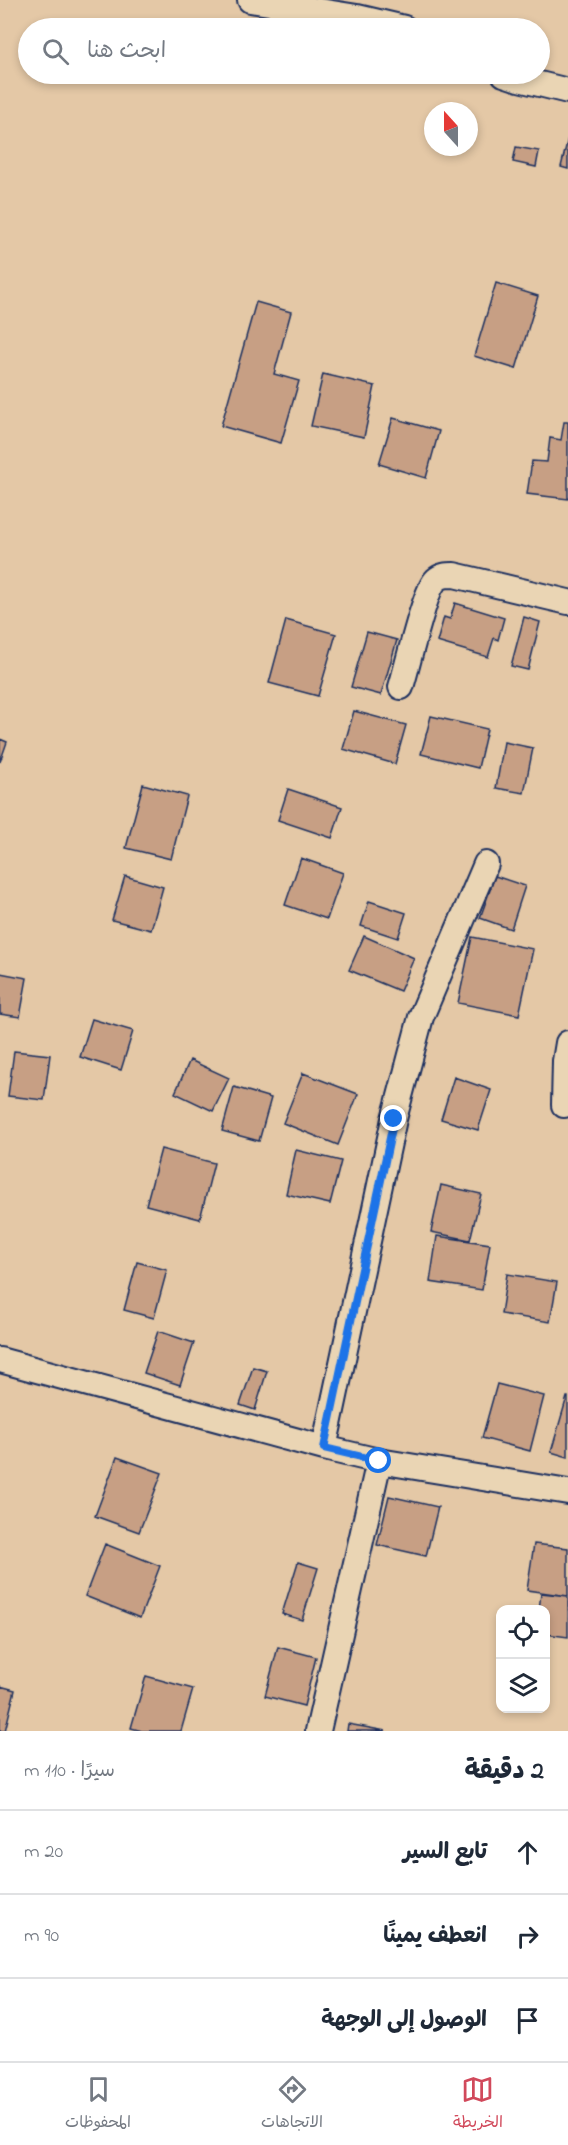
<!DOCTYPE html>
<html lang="ar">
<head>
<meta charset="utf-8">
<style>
	body { margin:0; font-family:"Indie Flower","Playpen Sans Arabic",sans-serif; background:#f6f6f7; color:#1f2937; direction:rtl }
	.controls { position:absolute; right:18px; bottom:18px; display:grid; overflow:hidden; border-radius:12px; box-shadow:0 3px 9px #0003 }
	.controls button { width:54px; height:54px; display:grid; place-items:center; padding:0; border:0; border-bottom:2px solid #e0e1e3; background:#fff; color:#1f2937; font:30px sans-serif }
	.compass { position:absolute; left:424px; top:102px; width:54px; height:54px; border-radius:50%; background:#fff; box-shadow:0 3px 9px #0003; rotate:339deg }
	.stop { position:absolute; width:18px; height:18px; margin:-14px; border:4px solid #1a73e8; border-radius:50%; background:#fff }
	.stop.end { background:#1a73e8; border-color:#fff; box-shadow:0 2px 6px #0008 }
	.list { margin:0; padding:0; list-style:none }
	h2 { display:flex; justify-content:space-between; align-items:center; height:78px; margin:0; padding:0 24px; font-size:26px }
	h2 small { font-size:20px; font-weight:400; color:#747a83 }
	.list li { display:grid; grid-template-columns:39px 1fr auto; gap:18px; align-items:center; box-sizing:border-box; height:84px; padding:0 24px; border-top:2px solid #e0e1e3 }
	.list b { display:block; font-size:22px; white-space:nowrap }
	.list em { font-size:20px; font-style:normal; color:#747a83 }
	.icon { flex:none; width:33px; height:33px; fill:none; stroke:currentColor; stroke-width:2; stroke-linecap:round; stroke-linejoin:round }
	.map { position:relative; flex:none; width:568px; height:1731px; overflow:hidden; direction:ltr }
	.search { position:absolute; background:#fff; box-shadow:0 3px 9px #0003; left:18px; right:18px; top:18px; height:66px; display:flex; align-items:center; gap:15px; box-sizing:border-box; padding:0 21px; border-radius:33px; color:#747a83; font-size:22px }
	.sheet { height:330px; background:#fff }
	nav { display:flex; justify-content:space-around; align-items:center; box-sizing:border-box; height:84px; border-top:2px solid #e0e1e3; background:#fff; font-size:16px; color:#747a83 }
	nav a { display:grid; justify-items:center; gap:3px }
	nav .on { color:#d1495b }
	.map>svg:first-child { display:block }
</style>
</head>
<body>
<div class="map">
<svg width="568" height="1731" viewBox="0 0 568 1731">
	<rect width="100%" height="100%" fill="#e4c8a6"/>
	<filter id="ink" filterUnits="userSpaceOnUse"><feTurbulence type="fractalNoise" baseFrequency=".0167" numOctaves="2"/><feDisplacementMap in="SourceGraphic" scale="12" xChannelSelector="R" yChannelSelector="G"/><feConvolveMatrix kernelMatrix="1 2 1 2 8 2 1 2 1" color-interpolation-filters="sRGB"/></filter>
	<g filter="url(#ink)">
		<!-- building -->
		<path fill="#c79f84" stroke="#1b2f5e" stroke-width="1.5" d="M568,138V169L561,167Z
			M516,147L539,151L536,167L513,162Z
			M496,283L538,296L516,369L474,356Z
			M256,302L291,312L274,374L299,381L281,443L221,426Z
			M323,374L375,386L364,437L311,426Z
			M393,418L439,431L426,478L379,464Z
			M564,422H568V499L527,494L532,461L547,462L550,438L561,440Z
			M455,603L504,618L498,640L494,638L488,657L437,642L444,617L450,619Z
			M524,617L540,622L528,670L511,666Z
			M286,620L336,634L318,696L269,683Z
			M367,632L397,640L381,695L351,687Z
			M354,711L406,725L395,764L343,749Z
			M431,716L487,729L478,768L421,754Z
			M0,739L7,742L0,762Z
			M504,742L533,748L524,793L496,788Z
			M143,784L187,796L171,859L126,848Z
			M288,789L342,807L332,838L278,820Z
			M301,858L343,873L327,919L285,905Z
			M125,876L163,887L151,930L112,920Z
			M495,876L525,886L511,929L480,918Z
			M369,901L406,913L398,938L361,926Z
			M364,936L414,958L400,991L349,970Z
			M472,937L533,949L519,1015L458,1003Z
			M0,973L27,978L20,1017L0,1014Z
			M92,1019L133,1031L121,1070L80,1057Z
			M14,1051L50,1055L44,1100L8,1096Z
			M190,1060L229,1078L213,1111L175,1093Z
			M303,1073L358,1094L338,1145L283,1123Z
			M454,1077L491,1090L478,1130L441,1119Z
			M234,1087L271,1098L259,1141L222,1131Z
			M161,1149L214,1163L200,1219L146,1205Z
			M296,1150L341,1161L330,1204L286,1194Z
			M441,1185L481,1194L470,1240L431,1232Z
			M437,1236L490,1244L482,1290L430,1282Z
			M137,1262L167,1270L154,1318L124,1310Z
			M507,1274L557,1282L550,1322L501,1314Z
			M158,1331L194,1343L180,1385L144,1373Z
			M253,1367L267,1371L255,1410L240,1405Z
			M497,1384L544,1396L530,1451L482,1438Z
			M567,1397H568V1457L551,1452Z
			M117,1457L162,1473L139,1532L95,1516Z
			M389,1496L438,1507L426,1556L377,1545Z
			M105,1544L160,1566L140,1618L85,1596Z
			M534,1544L568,1548V1596L527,1590Z
			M298,1562L318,1568L302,1620L282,1614Z
			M541,1593L568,1596V1637L546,1634V1610H539Z
			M278,1647L316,1657L304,1706L265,1696Z
			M146,1676L193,1689L181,1731H142L131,1728Z
			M0,1686L15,1690L5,1731H0Z
			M348,1724L386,1731H347Z"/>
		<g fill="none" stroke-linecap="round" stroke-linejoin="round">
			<!-- minor casing -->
			<g stroke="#1b2f5e" stroke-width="28">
				<path id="minor" d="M250,0L357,17L404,28
					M504,74L519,79L568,91
					M401,687C407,668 425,589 436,580C441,575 447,575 454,575L568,602
					M564,1105L565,1061L568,1043
					M0,1360L324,1448L379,1461L568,1492
					M324,1448L394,1119L421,1017L486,864
					M318,1731L379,1461"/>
			</g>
			<!-- minor -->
			<use href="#minor" stroke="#ead5b4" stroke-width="24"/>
		</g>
	</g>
	<g fill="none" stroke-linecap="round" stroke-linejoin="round" filter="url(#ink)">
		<!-- route -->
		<path stroke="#1a73e8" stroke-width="8" d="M379,1461L324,1448L394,1119"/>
	</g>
</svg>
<div class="controls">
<button><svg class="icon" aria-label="locate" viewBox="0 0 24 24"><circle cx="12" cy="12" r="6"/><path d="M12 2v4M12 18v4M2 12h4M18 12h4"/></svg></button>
<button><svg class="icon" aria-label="layers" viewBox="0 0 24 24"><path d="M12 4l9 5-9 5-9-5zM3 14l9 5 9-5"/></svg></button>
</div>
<svg class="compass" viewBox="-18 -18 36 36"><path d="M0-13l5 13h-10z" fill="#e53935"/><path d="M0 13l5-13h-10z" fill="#747a83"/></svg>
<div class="stop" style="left:379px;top:1461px"></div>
<div class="stop end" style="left:394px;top:1119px"></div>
<div class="search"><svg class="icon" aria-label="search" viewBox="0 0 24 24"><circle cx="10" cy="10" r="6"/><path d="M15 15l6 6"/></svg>ابحث هنا</div>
</div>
<section class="sheet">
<h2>2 دقيقة<small>سيرًا · 110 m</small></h2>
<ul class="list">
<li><svg class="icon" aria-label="ahead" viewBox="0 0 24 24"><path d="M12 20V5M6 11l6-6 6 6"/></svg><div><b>تابع السير</b></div><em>20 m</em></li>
<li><svg class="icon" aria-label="right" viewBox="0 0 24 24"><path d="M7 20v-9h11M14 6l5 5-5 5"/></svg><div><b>انعطف يمينًا</b></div><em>90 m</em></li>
<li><svg class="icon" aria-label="arrive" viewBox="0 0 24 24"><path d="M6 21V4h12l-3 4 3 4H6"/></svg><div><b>الوصول إلى الوجهة</b></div></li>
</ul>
</section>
<nav>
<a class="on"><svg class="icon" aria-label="map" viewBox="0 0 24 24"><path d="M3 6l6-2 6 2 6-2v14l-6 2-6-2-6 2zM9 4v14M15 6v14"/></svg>الخريطة</a>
<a><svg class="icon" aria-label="directions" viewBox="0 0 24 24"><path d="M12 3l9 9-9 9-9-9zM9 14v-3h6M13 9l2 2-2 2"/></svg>الاتجاهات</a>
<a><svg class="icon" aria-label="saved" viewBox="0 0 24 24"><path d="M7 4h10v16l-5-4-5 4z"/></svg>المحفوظات</a>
</nav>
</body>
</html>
